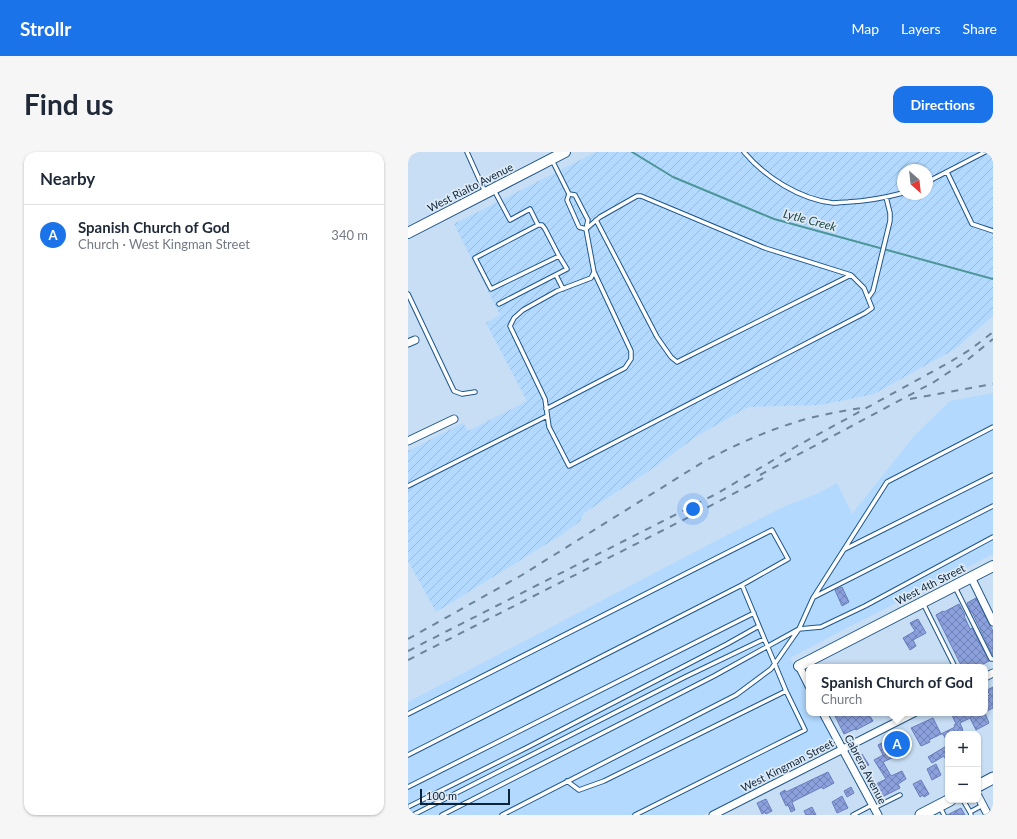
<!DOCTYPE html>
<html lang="en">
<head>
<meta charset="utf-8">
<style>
	body { margin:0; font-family:Lato,sans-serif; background:#f6f6f7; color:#1f2937 }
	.controls { position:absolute; right:12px; bottom:12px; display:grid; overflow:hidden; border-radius:8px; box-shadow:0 1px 3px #0004 }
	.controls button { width:36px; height:36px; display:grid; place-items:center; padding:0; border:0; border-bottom:1px solid #e0e1e3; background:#fff; color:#1f2937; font:20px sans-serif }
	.compass { position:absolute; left:489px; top:12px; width:36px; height:36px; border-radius:50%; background:#fff; box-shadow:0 1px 3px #0004; rotate:153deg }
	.scale { position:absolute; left:12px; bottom:10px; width:90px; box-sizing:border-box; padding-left:4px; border:2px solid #0b2338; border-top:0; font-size:11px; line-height:14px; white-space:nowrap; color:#0b2338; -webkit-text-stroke:3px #deeaf6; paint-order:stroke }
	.you { position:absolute; left:285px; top:357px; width:14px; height:14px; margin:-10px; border:3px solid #fff; border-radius:50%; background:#1a73e8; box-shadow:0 0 0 6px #1a73e833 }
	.badge { display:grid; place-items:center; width:26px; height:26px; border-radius:50%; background:#1a73e8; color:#fff; font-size:13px; font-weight:700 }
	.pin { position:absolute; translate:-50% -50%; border:2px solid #fff; box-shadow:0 1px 4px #0006 }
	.popup { position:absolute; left:398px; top:512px; width:182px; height:52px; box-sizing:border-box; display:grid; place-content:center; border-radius:8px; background:#fff; filter:drop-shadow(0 1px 3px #0005); font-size:13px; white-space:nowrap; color:#747a83 }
	.popup b { font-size:15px; color:#1f2937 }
	.popup::after { content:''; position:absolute; left:50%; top:100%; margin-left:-8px; border:8px solid transparent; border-top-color:#fff }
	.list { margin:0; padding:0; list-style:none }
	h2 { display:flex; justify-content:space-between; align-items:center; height:52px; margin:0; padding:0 16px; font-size:17px }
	h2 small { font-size:13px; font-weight:400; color:#747a83 }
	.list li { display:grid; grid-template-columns:26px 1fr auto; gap:12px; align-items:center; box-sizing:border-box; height:60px; padding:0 16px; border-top:1px solid #e0e1e3 }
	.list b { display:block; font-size:15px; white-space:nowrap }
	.list p { margin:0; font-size:13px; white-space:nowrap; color:#747a83 }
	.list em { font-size:13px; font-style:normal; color:#747a83 }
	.map { position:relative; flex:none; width:585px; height:663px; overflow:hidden; border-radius:12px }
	header { display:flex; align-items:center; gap:24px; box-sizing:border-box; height:56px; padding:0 20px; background:#1a73e8; color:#fff }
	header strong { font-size:19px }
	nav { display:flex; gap:22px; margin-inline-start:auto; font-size:14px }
	.intro { display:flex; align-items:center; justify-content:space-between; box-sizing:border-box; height:96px; padding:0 24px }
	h1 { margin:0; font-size:28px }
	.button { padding:10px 18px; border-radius:12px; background:#1a73e8; color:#fff; font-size:14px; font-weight:700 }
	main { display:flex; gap:24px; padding:0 24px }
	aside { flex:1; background:#fff; border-radius:12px; box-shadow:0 1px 3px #0004 }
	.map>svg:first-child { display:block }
</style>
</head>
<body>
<header>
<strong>Strollr</strong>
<nav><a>Map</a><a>Layers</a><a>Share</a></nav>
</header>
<div class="intro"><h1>Find us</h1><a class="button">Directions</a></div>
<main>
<aside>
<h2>Nearby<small></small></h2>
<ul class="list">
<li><span class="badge">A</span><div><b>Spanish Church of God</b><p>Church · West Kingman Street</p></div><em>340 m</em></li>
</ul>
</aside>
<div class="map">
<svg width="585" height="663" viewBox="0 0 585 663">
	<defs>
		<pattern id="industrial-furrows" width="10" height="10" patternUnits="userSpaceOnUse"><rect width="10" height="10" fill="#b3d9ff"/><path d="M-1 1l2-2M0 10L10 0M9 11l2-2" fill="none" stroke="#99badb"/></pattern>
		<pattern id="building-cross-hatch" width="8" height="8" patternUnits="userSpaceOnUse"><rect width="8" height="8" fill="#8ba0dc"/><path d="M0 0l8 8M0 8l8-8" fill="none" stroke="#7082b3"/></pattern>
	</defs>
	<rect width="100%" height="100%" fill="#c7def5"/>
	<!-- built -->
	<path fill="#b3d9ff" d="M585,241V402L437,477L382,506L401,541V561H412L430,595L295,663H0V550L319,383L375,355L411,341L429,331L444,362L506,284L542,249Z"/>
	<!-- industrial -->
	<path fill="url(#industrial-furrows)" fill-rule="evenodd" d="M188,0H585V164L547,197L466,242L412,253L340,255L289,284L244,317L176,361L172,369L153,383L28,460L0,409V299L55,271L60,279L119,249L78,171L92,163L46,72ZM495,18H519V42H495Z"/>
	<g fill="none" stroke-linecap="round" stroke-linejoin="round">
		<!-- stream -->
		<path stroke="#4c9697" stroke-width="2" d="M224,0L265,25L366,67L585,127"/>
	</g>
	<!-- building -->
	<path fill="url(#building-cross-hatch)" stroke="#687dbd" d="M434,435L441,450L434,454L427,438Z
		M568,446L585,479V504L564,460H563L559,451Z
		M551,452L557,463L556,464L562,477L564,476L581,509L570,515H554L528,463L535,459L536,460Z
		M510,467L518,481L505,488L508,494L502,498L495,486L507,479L502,471Z
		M585,535V556L577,560V545L582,543L579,538Z
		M433,561L436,565L443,561H460L465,569L448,578L447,577L436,582L427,564Z
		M543,561H577L581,571L568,578L562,566L552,571L555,578L547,582H540V591L535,582H533L547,575L546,573L548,572Z
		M525,566L533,582L521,588L522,590L513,594L503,576Z
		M492,582L498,596L485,603L486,605L475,610L483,624L494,619L498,627L490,632L492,636L474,645L471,639L467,641L464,634L478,627L466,608L475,603L470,593Z
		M540,593V612L536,604L524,611L520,605Z
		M454,602L461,613L454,617L448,605Z
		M528,612L533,623L524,628L519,617Z
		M420,620L426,631L415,637L414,635L384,650L387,658L383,660L380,653L378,654L372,641L377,638L378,640Z
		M513,628L521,642L516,645L515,643L512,645L505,632Z
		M443,635L446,641L439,645L436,639Z
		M434,644L440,656L429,661L424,650Z
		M358,647L364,659L358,662L357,660L354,662L349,651Z
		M404,655L408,663H398L396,659Z
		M553,656L557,663H539Z"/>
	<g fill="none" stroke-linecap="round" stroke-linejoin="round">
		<!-- lane casing -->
		<g stroke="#1f5789" stroke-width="5.5">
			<path id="lane" d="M59,0L77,40
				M336,0C357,25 391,47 425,51C430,51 435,50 440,50C460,49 476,46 495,41
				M144,8L161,42L159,48L171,75L178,77
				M539,20L564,72L585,79
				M519,30L577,0
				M86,38L102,68L122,57L130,73H134L137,77L151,104L83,137L67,106L130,73
				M161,42L167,43L180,68L178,77L186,120L183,126L149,139L115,158L106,166L102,174L137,247L141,275L161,314L457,161L464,156L456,136L443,123L357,96L233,44H229L192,65L178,77
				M188,68L249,185L263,205L269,210L443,123
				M148,123L155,137
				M0,142L46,239L54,242L67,240
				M460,146L465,139L482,69V61L478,45
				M91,152L159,117L151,104
				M138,257L217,216L223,207V199L186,120
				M0,334L139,264
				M437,397L585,323
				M547,435L583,507H585
				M406,445L585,354
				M515,451L547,515
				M0,562L364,378L380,407L334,433L0,603
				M159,629L171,638L196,629L378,539L334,433
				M0,635L346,461
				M555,648L562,660
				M0,655L118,596L319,492L351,474
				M532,655L536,663
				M466,656L492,643
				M5,663L277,525L356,487
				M34,663L306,524L391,477L413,475L457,454L585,385
				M94,663L328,543L363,517L391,477L405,446L479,330L585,275
				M227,663L397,578L378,539
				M445,663L464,653
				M563,663L562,660L575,653"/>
		</g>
		<!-- street casing -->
		<g stroke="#1f5789" stroke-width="9">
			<path id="street" d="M0,191L7,188
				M0,289L46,267
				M563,425L585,470
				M391,514L401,534
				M577,525L585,521
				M415,561L470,663
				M570,644L580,663
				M305,663L506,561"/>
		</g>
		<!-- secondary casing -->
		<g stroke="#1f5789" stroke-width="12">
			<path id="secondary" d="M0,81L157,0
				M391,514L585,414"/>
		</g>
		<!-- primary casing -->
		<g stroke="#1f5789" stroke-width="13">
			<path id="primary" d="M570,634L585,626
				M513,663L542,648"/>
		</g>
		<!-- lane -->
		<use href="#lane" stroke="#fff" stroke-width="3.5"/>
		<!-- street -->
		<use href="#street" stroke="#fff" stroke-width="7"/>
		<!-- secondary -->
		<use href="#secondary" stroke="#fff" stroke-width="10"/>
		<!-- primary -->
		<use href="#primary" stroke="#fff" stroke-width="11"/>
		<!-- rail -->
		<path stroke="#6c8399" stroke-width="2" stroke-dasharray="7 7" stroke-linecap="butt" d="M502,247L585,232
			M352,323L526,230L558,209L585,187
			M0,487L114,423L295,310C323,295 351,282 382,272C405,264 429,260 453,256
			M0,499L310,341L389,294L542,210L563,197L585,180
			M0,508L281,365L361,323"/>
	</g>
	<g text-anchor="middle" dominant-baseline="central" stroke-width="3.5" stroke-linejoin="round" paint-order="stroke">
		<!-- street labels -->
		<g font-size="11" fill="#0b2338" stroke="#deeaf6">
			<text transform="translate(62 35) rotate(-27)">West Rialto Avenue</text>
			<text transform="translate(522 432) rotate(-27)">West 4th Street</text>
			<text transform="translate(379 613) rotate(-27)">West Kingman Street</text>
			<text transform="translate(458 617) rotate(62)">Cabrera Avenue</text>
		</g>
		<!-- water labels -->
		<g font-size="12" font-style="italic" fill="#214c49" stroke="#deeaf6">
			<text transform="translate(402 68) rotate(15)">Lytle Creek</text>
		</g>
	</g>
</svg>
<div class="controls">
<button>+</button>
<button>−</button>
</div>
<svg class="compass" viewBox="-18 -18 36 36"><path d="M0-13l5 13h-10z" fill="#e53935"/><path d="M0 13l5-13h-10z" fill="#747a83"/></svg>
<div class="scale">100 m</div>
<div class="you"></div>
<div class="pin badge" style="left:489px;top:592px">A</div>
<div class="popup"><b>Spanish Church of God</b>Church</div>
</div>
</main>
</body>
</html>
